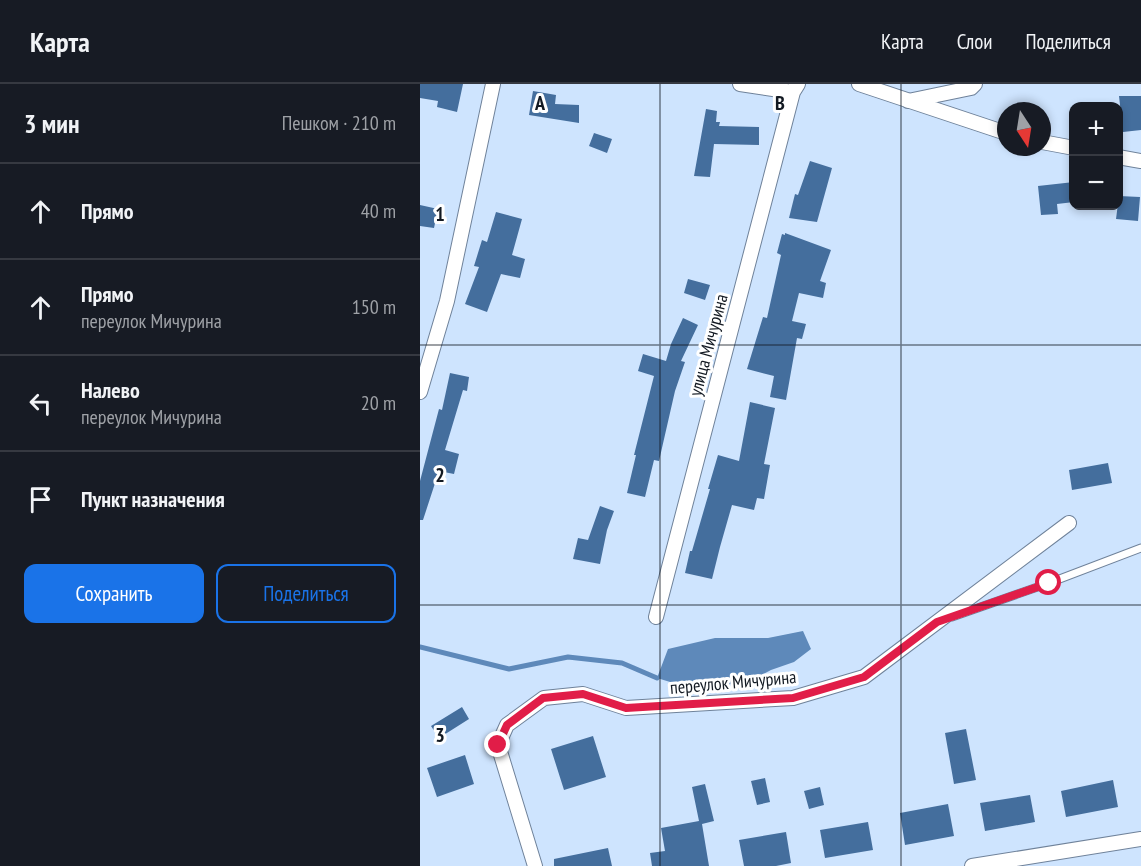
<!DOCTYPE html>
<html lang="ru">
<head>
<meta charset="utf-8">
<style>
	body { margin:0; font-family:"PT Sans Narrow",sans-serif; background:#242831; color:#f1f3f6 }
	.controls { position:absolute; right:18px; top:18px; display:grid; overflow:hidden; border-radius:12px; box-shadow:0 3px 9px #0003 }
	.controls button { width:54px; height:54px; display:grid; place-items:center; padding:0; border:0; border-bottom:2px solid #363941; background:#171b24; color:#f1f3f6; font:30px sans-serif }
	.compass { position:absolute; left:577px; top:18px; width:54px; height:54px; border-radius:50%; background:#171b24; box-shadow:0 3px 9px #0003; rotate:168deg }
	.stop { position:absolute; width:18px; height:18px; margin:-14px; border:4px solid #e11d48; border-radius:50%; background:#fff }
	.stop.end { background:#e11d48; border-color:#fff; box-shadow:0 2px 6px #0008 }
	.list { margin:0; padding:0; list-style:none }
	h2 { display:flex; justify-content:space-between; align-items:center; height:78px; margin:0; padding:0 24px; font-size:26px }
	h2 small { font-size:20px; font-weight:400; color:#9ea1a6 }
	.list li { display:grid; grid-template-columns:39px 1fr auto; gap:18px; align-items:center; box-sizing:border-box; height:96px; padding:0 24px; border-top:2px solid #363941 }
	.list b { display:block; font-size:22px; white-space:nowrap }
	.list p { margin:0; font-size:20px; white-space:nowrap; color:#9ea1a6 }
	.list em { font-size:20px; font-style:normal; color:#9ea1a6 }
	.actions { display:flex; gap:12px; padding:18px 24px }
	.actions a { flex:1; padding:14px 0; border:2px solid #1a73e8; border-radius:12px; text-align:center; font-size:21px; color:#1a73e8 }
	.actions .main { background:#1a73e8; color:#fff }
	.icon { flex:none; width:33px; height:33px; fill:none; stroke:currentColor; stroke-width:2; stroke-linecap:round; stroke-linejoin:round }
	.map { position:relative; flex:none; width:721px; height:782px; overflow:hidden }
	header { display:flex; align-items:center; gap:36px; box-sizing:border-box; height:84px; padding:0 30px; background:#171b24; border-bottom:2px solid #363941 }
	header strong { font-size:28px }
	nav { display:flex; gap:33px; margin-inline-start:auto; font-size:21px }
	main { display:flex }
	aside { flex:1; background:#171b24 }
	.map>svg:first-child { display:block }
</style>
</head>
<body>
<header>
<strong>Карта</strong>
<nav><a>Карта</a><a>Слои</a><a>Поделиться</a></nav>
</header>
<main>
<aside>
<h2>3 мин<small>Пешком · 210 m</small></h2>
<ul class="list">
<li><svg class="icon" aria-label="ahead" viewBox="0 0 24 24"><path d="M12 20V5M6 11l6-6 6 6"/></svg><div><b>Прямо</b></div><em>40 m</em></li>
<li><svg class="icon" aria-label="ahead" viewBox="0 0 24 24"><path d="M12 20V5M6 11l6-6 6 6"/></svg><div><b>Прямо</b><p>переулок Мичурина</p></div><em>150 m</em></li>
<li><svg class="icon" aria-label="left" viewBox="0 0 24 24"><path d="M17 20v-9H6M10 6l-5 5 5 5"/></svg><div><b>Налево</b><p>переулок Мичурина</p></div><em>20 m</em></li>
<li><svg class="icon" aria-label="arrive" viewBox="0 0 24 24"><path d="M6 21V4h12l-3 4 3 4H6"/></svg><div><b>Пункт назначения</b></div></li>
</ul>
<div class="actions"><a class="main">Сохранить</a><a>Поделиться</a></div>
</aside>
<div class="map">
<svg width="721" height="782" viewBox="0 0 721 782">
	<rect width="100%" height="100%" fill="#cee4fe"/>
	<!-- water -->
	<path fill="#5e89ba" d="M383,547L391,565L374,578L351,586L328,598L280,604L260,601L237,594L248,565L295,554H348Z"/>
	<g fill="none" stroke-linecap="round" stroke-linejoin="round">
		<!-- stream -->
		<path stroke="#5e89ba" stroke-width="5" d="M0,563L89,585L148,573L202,579L237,594"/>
	</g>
	<!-- building -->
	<path fill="#446e9d" d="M0,0H43L37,28L17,23L18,17L0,14Z
		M113,7L136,11L135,20L159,21V39L109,31Z
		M699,12H721V46L703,48Z
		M286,25L297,27L296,38H300L299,42L339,43V61L294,60L290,93L274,92Z
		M174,49L192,55L187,69L169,62Z
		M390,77L412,84L397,138L369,134L375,110L378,111Z
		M654,98V118L637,120L638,130L621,131L618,102Z
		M699,112L720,113L718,137L696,135Z
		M0,121L18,125L14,144L0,142Z
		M76,128L102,135L92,171L105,175L100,194L81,190L67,228L45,220L59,183L54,182L62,156L67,158Z
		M365,149L411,166L400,197L406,199L403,214L379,209L372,237L386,240L382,255L377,254L366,316L350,313L354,292L327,285L343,233L347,234L361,171L357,169L362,150L365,151Z
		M268,195L290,201L285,216L264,209Z
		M263,234L278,241L261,277L265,278L255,307L239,377L234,376L225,413L207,409L216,371H214L234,292L218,287L223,270L246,277L251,260Z
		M30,289L49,293L47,307L43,306L25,366L39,370L34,390L19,387L3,436H0V397L19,325L22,326Z
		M330,318L355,324L344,380L350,381L344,415L337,414L334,426L312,421L300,463L292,495L265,489L270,467H272L290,405H288L298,371L319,377Z
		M688,379L692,399L652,406L649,386Z
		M180,422L194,427L187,446L180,480L153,475L158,454L168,456Z
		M42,623L49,635L19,654L11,642Z
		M546,645L556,696L534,700L525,649Z
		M173,652L186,693L144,706L131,665Z
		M45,671L54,700L17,713L7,684Z
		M345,694L350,718L337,721L331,697Z
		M693,696L698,723L646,733L641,707Z
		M285,700L294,737L282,740L289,782H232L230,769L245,767L241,744L279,737L272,703Z
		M400,703L404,721L389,725L384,707Z
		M610,711L615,738L565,747L560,719Z
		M528,720L534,752L485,761L480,729Z
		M448,738L453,766L405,774L400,746Z
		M366,748L371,779L356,782H324L319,756Z
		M188,764L192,782H134V775Z"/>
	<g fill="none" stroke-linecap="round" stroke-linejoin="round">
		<!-- lane casing -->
		<g stroke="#6f829a" stroke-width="9">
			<path id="lane" d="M532,533L629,499L721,464"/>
		</g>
		<!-- street casing -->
		<g stroke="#6f829a" stroke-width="16">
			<path id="street" d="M320,0L373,8
				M439,0L586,49
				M488,17L551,4L555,0
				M622,58L654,64
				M698,73L721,77
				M0,308L27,217L73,0
				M236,533L373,8L378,0
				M115,782L78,661L87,641L124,614L163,610L206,624L373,614L444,593L649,439
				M552,782L721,755"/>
		</g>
		<!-- lane -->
		<use href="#lane" stroke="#fff" stroke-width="7"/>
		<!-- street -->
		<use href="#street" stroke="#fff" stroke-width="14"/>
	</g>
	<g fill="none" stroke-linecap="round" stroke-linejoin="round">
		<!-- route -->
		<path stroke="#e11d48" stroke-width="8" d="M78,661L87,641L123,614L163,610L206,624L373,614L444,593L517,538L629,499"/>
	</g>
	<!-- grid -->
	<path fill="none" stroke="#121922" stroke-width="1.5" stroke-opacity="0.55" d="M240,0V782M481,0V782M0,261H721M0,521H721"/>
	<g text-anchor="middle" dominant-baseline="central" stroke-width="6" stroke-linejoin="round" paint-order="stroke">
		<!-- street labels -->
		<g font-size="18" fill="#121922" stroke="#fff">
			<text transform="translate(288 261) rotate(-75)">улица Мичурина</text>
			<text transform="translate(313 598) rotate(-5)">переулок Мичурина</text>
		</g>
	</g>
	<g font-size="20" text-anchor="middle" font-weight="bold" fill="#121922" stroke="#fff" stroke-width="6" stroke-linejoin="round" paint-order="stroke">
		<text x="120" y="26">A</text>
		<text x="360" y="26">B</text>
		<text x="20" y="137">1</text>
		<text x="20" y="398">2</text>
		<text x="20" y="658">3</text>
	</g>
</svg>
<div class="controls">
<button>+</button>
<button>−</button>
</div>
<svg class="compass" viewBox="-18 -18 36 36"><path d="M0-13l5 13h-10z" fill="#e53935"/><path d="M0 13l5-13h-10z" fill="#9ea1a6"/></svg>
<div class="stop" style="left:629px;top:499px"></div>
<div class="stop end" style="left:78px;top:661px"></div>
</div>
</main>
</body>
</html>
